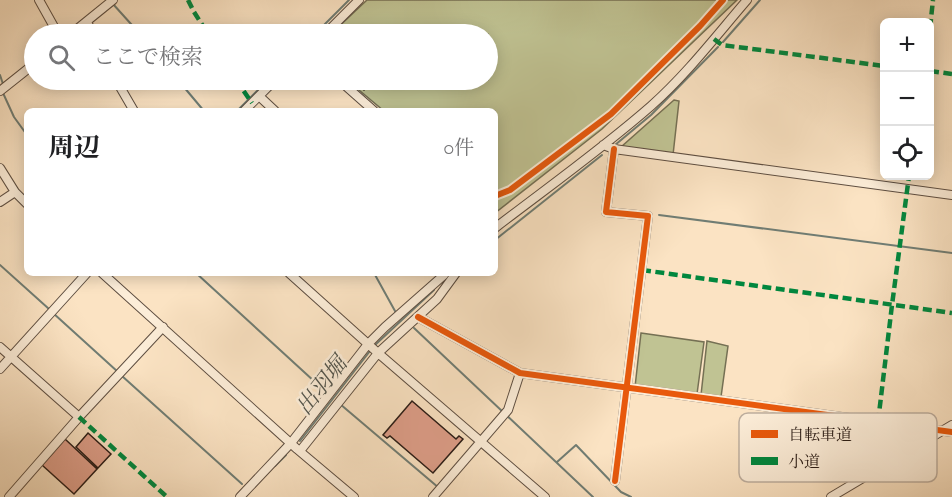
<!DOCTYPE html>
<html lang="ja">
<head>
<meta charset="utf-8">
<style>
	body { margin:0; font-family:"Sorts Mill Goudy","Noto Serif JP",serif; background:#f2f2f2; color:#202124 }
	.controls { position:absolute; right:18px; top:18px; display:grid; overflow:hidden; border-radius:9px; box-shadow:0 3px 15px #0003 }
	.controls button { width:54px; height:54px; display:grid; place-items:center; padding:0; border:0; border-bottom:2px solid #e0e0e0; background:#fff; color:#202124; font:30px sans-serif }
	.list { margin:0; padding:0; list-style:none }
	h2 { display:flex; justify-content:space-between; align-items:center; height:78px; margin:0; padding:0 24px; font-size:26px }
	h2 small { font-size:20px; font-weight:400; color:#757577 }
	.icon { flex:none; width:33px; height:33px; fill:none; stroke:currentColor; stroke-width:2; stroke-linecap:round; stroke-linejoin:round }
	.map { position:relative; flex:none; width:952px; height:497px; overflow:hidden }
	.search { position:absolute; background:#fff; box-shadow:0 3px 15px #0003; left:24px; top:24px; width:474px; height:66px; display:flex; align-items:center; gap:15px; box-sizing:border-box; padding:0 21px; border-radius:33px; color:#757577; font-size:22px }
	.panel { position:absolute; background:#fff; box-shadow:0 3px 15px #0003; left:24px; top:108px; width:474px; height:168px; border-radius:9px }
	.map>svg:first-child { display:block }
</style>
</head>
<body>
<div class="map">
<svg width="952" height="497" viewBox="0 0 952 497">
	<rect width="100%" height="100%" fill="#fbe3c3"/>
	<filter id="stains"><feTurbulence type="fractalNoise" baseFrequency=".00333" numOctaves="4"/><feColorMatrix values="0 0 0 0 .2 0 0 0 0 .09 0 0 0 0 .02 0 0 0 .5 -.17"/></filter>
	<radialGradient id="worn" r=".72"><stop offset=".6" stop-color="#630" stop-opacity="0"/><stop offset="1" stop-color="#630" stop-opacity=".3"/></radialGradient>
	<!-- green -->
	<path fill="#c0c393" stroke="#757054" stroke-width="1.5" d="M367,0H737L602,129L495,213V111H384L347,80H488V34H331Z
		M674,100L679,101L673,155L621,147Z
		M641,333L704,342L697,394L635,387Z
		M707,341L728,346L721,397L701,395Z"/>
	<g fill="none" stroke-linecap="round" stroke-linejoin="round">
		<!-- stream -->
		<path stroke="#707d74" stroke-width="2" d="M113,4L140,34
			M315,34L349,0
			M723,42L760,0
			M0,75L3,84
			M178,80L204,111
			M3,93L14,117L27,135
			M237,111L268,80
			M615,145L651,115L718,47
			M659,215L952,253
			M495,240L602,155
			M0,265L49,309
			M196,273L327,393
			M374,273L395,311
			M53,313L118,372
			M414,328L593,497
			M375,345L434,290
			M122,376L242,484
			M340,404L439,488
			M300,441L370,351
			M557,462L576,445L621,492L631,497
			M275,466L286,455
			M867,480L888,468"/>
	</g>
	<!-- building -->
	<path fill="#de9e89" stroke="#2a1c16" stroke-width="1.5" d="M400,27L408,34H385L391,29L395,32Z
		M353,80H373L364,90Z
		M377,80H393L386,88Z
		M412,401L456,439L459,436L463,439L433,473L390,436L387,438L383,435Z
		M88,433L111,454L98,468L76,447Z
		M65,439L97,469L74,494L42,465Z"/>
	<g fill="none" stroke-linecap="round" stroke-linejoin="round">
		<!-- minor casing -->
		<g stroke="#5e4e41" stroke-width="10">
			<path id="minor" d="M39,0L58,34
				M87,22L93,34
				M71,34L113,0
				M325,34L359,0
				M116,80L134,111
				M339,80L374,111
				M0,91L34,64
				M259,96L275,111
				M244,111L275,80
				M603,145L614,149L952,195
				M614,149L606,212L648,216L615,481
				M0,168L15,192L27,204
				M0,202L15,192
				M495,228C547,188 602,149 651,106C687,74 716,36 747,0
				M102,273L297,449L354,497
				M289,273L378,353L545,497
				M418,317L520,373L952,432
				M0,347L79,417
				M0,369L87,273
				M300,451L378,353L437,299L456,273
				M9,497L79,417L163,327
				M240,497L291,443L368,344L385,327L444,275
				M433,497L508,410L520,373
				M831,497L952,425"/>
		</g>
		<!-- minor -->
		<use href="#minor" stroke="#fcedd8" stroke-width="8"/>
		<!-- quiet -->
		<path stroke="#00873e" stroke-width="4.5" stroke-dasharray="9 4.5" stroke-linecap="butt" d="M188,0L194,12L208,34
			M930,28L933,0
			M714,39L722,45L884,66
			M930,71L952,74
			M236,80L252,103
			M642,270L952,313
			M79,417L167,497
			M878,422L892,305L909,176"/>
		<!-- cycleway casing -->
		<g stroke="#fcedd8" stroke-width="10">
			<path id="cycleway" d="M614,149L606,212L648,216L615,481
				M495,196L510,190L611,114L700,26L723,0
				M418,317L520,373L952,432"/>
		</g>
		<!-- cycleway -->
		<use href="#cycleway" stroke="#e8590c" stroke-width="6"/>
	</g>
	<g text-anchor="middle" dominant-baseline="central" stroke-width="5" stroke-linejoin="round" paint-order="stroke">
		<!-- water labels -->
		<g font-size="22" font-style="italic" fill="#53554d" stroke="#fcedd8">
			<text transform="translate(323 387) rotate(-52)">出羽堀</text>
		</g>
	</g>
	<!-- legend -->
	<rect x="739" y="413" width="198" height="69" rx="9" fill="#fcedd8" stroke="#bdae9e" stroke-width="1.5"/>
	<rect x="751" y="430" width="27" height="8" fill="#e8590c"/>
	<rect x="751" y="457" width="27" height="8" fill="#00873e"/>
	<g font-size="16" fill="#2a1c16">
		<text x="788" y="440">自転車道</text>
		<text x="788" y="467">小道</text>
	</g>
	<rect width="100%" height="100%" filter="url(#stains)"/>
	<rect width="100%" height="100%" fill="url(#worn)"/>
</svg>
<div class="controls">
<button>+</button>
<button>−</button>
<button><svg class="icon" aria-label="locate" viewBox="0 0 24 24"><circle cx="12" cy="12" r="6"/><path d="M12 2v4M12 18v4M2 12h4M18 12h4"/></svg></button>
</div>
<div class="search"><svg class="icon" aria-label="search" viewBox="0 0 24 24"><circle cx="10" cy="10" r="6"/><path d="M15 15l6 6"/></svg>ここで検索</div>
<section class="panel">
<h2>周辺<small>0件</small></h2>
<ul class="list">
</ul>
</section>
</div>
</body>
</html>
